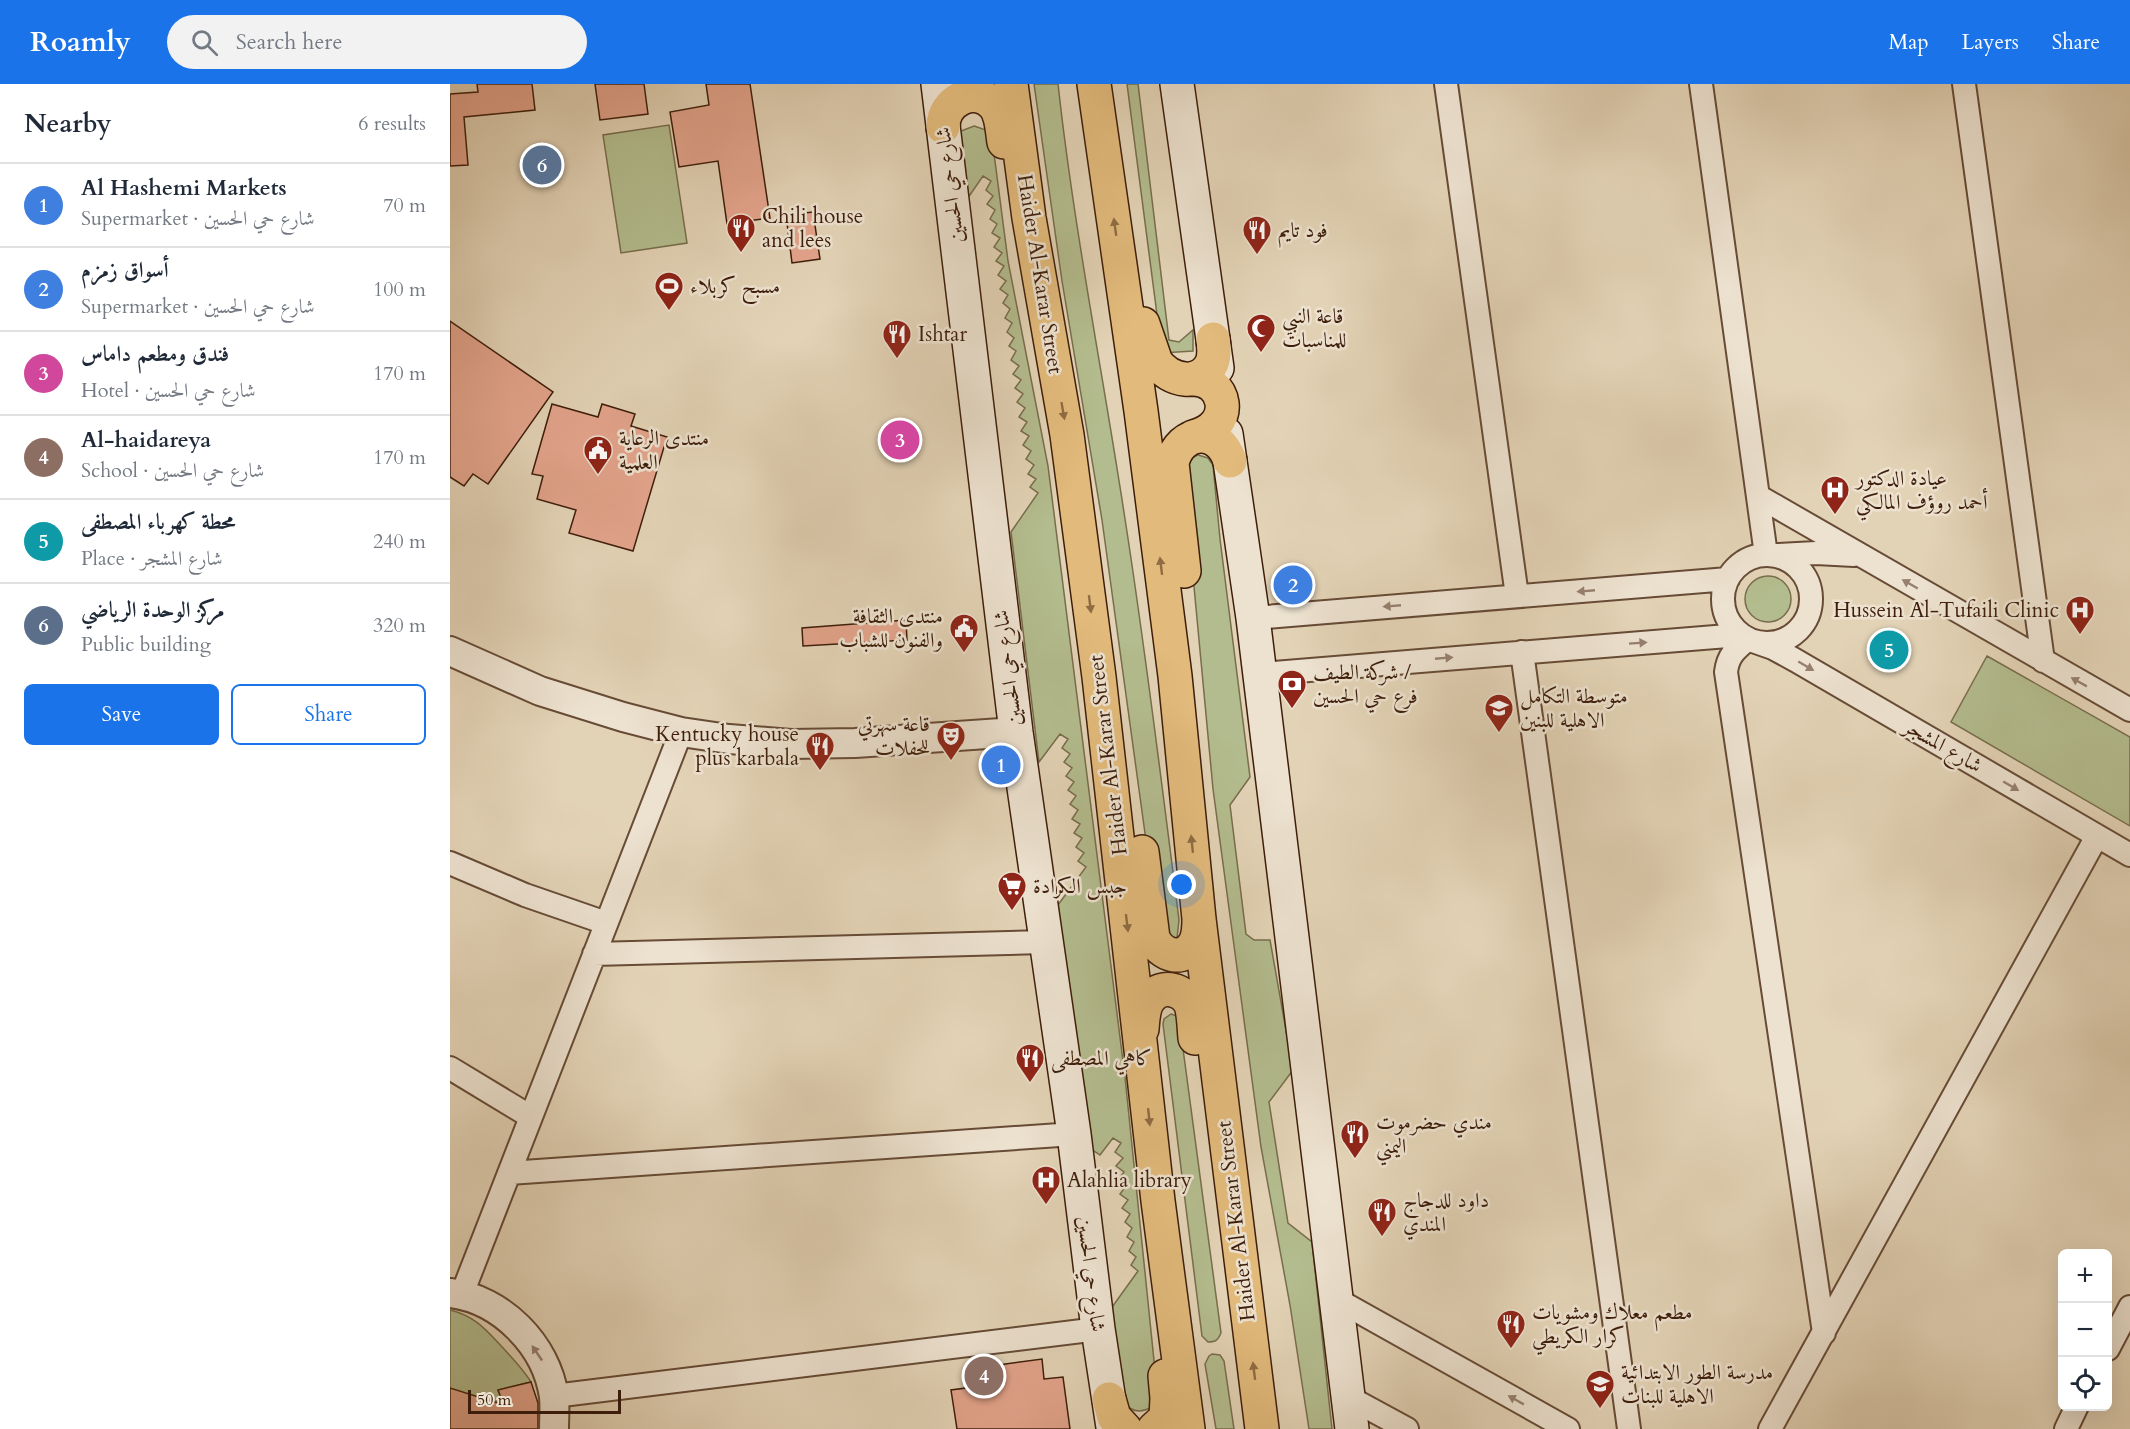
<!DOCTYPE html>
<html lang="en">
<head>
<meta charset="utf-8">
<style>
	body { margin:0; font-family:Cardo,Amiri,serif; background:#f2f2f3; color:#1f2937 }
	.controls { position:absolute; right:18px; bottom:18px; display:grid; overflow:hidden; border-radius:9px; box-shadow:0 6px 24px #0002 }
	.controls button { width:54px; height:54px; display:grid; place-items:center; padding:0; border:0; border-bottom:2px solid #e0e1e3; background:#fff; color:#1f2937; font:30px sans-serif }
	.scale { position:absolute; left:18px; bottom:15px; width:153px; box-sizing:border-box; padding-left:6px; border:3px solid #3e1e0b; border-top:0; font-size:16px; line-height:21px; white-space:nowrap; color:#3e1e0b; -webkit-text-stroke:4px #ede2d0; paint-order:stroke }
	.you { position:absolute; left:732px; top:801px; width:21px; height:21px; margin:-15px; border:4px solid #fff; border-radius:50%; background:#1a73e8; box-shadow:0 0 0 9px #1a73e833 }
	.badge { display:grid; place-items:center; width:39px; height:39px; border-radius:50%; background:#1a73e8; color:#fff; font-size:20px; font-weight:700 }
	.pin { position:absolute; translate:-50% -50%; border:3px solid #fff; box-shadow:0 2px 6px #0006 }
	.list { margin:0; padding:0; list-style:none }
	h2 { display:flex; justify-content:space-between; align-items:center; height:78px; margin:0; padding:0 24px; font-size:26px }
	h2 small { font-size:20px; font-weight:400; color:#747a83 }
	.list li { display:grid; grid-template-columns:39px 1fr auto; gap:18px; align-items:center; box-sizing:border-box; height:84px; padding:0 24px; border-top:2px solid #e0e1e3 }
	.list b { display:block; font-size:22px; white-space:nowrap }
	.list p { margin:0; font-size:20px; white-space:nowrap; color:#747a83 }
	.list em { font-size:20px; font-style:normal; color:#747a83 }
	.actions { display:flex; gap:12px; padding:18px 24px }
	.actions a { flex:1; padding:14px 0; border:2px solid #1a73e8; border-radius:9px; text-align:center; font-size:21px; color:#1a73e8 }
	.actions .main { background:#1a73e8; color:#fff }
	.icon { flex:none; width:33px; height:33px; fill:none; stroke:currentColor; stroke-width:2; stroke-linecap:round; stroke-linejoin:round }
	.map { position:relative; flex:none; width:1680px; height:1345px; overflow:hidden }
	header { display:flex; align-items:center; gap:36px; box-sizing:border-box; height:84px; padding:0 30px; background:#1a73e8; color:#fff }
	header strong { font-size:28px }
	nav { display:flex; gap:33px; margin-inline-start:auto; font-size:21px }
	.search { width:420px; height:54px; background:#f2f2f3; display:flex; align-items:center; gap:15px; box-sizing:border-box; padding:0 21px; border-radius:33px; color:#747a83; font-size:22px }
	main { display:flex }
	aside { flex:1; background:#fff }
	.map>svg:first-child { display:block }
</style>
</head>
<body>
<header>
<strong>Roamly</strong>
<div class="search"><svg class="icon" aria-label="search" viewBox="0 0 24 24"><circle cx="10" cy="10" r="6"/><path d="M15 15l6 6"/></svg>Search here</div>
<nav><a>Map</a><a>Layers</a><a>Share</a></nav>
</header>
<main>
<aside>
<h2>Nearby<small>6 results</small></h2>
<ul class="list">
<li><span class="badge" style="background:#3f7fe0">1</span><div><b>Al Hashemi Markets</b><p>Supermarket · شارع حي الحسين</p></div><em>70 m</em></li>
<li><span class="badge" style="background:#3f7fe0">2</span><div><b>أسواق زمزم</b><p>Supermarket · شارع حي الحسين</p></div><em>100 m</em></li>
<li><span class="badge" style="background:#d1479c">3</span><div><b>فندق ومطعم داماس</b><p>Hotel · شارع حي الحسين</p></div><em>170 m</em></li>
<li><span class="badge" style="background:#8d6e63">4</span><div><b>Al-haidareya</b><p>School · شارع حي الحسين</p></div><em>170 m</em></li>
<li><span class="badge" style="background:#0f9aa8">5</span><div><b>محطة كهرباء المصطفى</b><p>Place · شارع المشجر</p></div><em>240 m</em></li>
<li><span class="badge" style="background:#5c6f8a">6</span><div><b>مركز الوحدة الرياضي</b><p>Public building</p></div><em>320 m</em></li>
</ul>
<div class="actions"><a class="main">Save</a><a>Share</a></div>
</aside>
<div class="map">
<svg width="1680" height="1345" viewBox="0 0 1680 1345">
	<rect width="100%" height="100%" fill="#e3d3b6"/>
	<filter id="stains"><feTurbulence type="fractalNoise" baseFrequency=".00333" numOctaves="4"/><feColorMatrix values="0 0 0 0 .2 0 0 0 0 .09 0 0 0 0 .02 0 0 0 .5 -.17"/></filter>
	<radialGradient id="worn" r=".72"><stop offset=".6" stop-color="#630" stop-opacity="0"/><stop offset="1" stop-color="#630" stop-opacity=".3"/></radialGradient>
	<!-- green -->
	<path fill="#b3bc8e" stroke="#786d4c" stroke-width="1.5" d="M584,0H608C624,146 653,290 675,435C696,569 712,702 729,836L727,854L721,858L708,844L652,436L612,197Z
		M677,0H688L719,256L729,258L743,246V267L712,269Z
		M219,41L237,159L171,169L153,51Z
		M524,42L536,46L543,62L558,177L598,382L675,993L707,1306L702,1323C691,1329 681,1329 674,1317L660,1226L688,1187L681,1181L686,1173L679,1167L684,1158L677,1153L682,1144L675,1138L680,1130L672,1124L678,1116L670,1110L676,1102L668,1096L674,1088L666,1082L673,1074L665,1068L671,1059L663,1054L650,1071L638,1063L608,821L636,783L628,777L634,769L626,763L632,754L624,749L630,740L622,735L628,726L620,720L626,712L618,706L624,698L616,692L622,684L614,678L620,670L612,664L618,655L610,650L589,678L561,448L588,409L580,403L586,395L578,390L584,381L576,375L581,367L573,361L579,352L571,347L577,338L569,333L575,324L567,318L573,310L565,304L571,296L563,290L569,282L561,276L566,267L559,262L564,254L557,248L562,239L555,234L560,225L553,219L558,211L550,205L556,197L548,191L554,182L546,177L552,169L544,163L550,154L542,149L547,140L540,135L545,126L537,120L543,112L536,106L541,97L533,92L513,121L508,55L511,47Z
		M748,371L758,374L763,381L770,455L800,693L780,721L796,850L804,856H820L843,986L819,1018L838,1139L862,1158L882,1345H859L840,1221L811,1063L763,705L734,396L741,374Z
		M1295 515a23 23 0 1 1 46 0a23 23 0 1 1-46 0Z
		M1537,572L1680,653V742L1501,638Z
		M721,930L727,932L731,950L771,1249C768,1256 766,1258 758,1258L752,1252L713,940L714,935Z
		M0,1226C27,1233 36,1246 54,1265C64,1276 73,1285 81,1298L48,1306L51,1315L44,1318L4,1345H0Z
		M762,1270L770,1271L774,1277L784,1345H766L755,1280L759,1272Z"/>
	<!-- building -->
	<path fill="#e3a48c" stroke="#3e1e0b" stroke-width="1.5" d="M27,0H82L85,26L14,33L18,81L0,82V10L28,8Z
		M145,0H194L198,30L150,36Z
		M256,0H300L320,134L277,140L268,77L229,83L220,28L259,21Z
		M363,128L370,175L342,179L336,131Z
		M0,237L103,308L38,400L23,390L14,402L0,393Z
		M102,320L148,333L152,320L185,330L181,342L217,353L183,467L119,449L126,426L87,415L93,392L82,390Z
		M456,536L457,556L353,562L352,544Z
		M592,1275L594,1295L613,1293L620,1345H507L501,1306L523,1303L520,1285Z
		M81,1298L88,1319V1345H0V1304L54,1321L48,1306Z"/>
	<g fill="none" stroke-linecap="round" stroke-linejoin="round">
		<!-- minor casing -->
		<g stroke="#674b36" stroke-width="26">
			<path id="minor" d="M996,0L1067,512
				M1251,0L1316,471
				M1514,0L1593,577
				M1308,412L1680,626
				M1326,471L1366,469L1404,471
				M1273 515a44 44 0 1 1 88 0a44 44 0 1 1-88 0Z
				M803,534L1278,495
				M1298,555C1286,565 1278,571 1276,588L1374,1249
				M1303,557L1323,564L1345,576L1680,771
				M1072,568L1179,1345
				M810,590L1290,551
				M0,779L75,811L156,839
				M144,870L595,858
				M0,984L81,1033
				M59,1089L624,1050
				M12,1210L231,648
				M886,1215L1118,1345
				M1658,1265L1680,1223
				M104,1312L648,1245
				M898,1313L957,1345
				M1320,1345L1647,752
				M1616,1345L1627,1322"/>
		</g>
		<!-- tertiary casing -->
		<g stroke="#674b36" stroke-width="32">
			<path id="tertiary" d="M0,567L90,607L173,633L231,648L279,655L341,660L405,659L566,648
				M0,1209C51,1215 97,1261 104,1313C105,1323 104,1335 104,1345"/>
		</g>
		<!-- secondary casing -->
		<g stroke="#3e1e0b" stroke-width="36">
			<path id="secondary" d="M488,0L566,648L624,1050L648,1245L663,1343
				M727,0L767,284
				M776,350L803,534L902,1345"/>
		</g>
		<!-- trunk casing -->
		<g stroke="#3e1e0b" stroke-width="36">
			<path id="trunk" d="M561,0L579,134L617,351L649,593L708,1117L738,1345
				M644,0L691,327L725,592L749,835L812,1345
				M493,43C493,17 524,0 544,21C552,30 552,46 554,58
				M693,240L706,278C720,297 750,304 762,279C765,271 764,263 763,255
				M741,295C776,293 788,342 743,353
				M734,487L722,379C730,345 769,342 780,377
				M692,768L703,854C711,872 734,879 745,859C749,851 749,843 749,835
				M692,945C693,934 693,921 701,913C712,900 734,905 741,921C744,930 744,944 745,954
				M659,1315L664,1333L675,1345
				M704,1345L716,1334L717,1314L715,1292"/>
		</g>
		<!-- minor -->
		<use href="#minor" stroke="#ede2d0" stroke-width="22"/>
		<!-- tertiary -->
		<use href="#tertiary" stroke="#ede2d0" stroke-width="28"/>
		<!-- secondary -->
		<use href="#secondary" stroke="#ede2d0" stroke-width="33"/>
		<!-- trunk -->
		<use href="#trunk" stroke="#e2ba7b" stroke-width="33"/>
	</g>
	<!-- one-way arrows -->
	<defs><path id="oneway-solid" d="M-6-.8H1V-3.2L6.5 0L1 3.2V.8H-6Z" transform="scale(1.5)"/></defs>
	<g fill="#906c43">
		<use href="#oneway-solid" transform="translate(665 143) rotate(-98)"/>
		<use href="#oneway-solid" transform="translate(613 327) rotate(80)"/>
		<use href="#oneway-solid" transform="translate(711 482) rotate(-97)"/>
		<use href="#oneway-solid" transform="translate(640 520) rotate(83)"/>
		<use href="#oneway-solid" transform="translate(742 760) rotate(-96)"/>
		<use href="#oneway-solid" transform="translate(677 839) rotate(83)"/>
		<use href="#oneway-solid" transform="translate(699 1033) rotate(84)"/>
		<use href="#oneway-solid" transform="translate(804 1287) rotate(-97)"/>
	</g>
	<g fill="#96806e">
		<use href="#oneway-solid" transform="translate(1460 500) rotate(-150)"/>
		<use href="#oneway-solid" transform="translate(1136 507) rotate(175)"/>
		<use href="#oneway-solid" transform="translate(942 522) rotate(175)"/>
		<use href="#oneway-solid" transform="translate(1188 559) rotate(-4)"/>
		<use href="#oneway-solid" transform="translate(994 574) rotate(-5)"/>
		<use href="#oneway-solid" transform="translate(1356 582) rotate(30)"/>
		<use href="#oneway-solid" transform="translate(1629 598) rotate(-151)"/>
		<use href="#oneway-solid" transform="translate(1561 702) rotate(30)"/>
		<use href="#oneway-solid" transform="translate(87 1269) rotate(-124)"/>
		<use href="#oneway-solid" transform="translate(1066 1316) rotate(-151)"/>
	</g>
	<!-- icons -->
	<defs>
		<g id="restaurant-pin" transform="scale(1.5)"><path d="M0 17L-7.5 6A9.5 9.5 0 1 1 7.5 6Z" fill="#8f2418" stroke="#ede2d0"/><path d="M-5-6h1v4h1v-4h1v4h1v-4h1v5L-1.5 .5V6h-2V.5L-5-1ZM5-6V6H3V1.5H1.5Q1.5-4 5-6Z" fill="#fff"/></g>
		<g id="stadium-pin" transform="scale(1.5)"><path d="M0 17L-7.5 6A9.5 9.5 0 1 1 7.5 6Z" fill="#8f2418" stroke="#ede2d0"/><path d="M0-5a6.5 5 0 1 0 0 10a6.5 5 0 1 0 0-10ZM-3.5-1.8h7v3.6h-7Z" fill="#fff"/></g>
		<g id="mosque-pin" transform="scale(1.5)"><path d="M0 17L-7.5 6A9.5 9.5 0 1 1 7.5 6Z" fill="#8f2418" stroke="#ede2d0"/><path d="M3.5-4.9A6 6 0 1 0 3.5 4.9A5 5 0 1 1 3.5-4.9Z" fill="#fff"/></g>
		<g id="civic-pin" transform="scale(1.5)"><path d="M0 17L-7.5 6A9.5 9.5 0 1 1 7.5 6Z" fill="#8f2418" stroke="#ede2d0"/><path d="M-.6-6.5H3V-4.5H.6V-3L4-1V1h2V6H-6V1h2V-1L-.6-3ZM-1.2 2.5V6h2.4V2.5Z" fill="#fff"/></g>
		<g id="hospital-pin" transform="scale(1.5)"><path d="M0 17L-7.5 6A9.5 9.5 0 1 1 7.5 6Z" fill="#8f2418" stroke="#ede2d0"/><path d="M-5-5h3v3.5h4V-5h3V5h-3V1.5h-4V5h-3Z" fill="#fff"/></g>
		<g id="bank-pin" transform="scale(1.5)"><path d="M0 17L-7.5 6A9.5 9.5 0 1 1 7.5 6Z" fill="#8f2418" stroke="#ede2d0"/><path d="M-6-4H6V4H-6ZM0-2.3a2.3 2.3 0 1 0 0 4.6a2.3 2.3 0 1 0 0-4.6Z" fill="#fff"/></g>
		<g id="school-pin" transform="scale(1.5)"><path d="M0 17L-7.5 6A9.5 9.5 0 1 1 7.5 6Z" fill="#8f2418" stroke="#ede2d0"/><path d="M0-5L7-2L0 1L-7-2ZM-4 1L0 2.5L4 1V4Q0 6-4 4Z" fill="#fff"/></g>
		<g id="theatre-pin" transform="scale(1.5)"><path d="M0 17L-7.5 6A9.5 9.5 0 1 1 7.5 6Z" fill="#8f2418" stroke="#ede2d0"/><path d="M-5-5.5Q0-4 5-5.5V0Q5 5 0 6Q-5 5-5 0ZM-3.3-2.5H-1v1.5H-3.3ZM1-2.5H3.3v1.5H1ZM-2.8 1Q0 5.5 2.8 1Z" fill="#fff"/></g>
		<g id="supermarket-pin" transform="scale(1.5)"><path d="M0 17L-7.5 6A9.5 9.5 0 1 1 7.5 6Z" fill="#8f2418" stroke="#ede2d0"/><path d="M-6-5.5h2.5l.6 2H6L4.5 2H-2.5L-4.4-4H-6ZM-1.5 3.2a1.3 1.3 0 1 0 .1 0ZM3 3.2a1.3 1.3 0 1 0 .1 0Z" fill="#fff"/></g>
	</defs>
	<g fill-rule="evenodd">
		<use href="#restaurant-pin" x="291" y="144"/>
		<use href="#restaurant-pin" x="807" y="146"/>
		<use href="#stadium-pin" x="219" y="202"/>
		<use href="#mosque-pin" x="811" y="244"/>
		<use href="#restaurant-pin" x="447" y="250"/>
		<use href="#civic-pin" x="148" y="366"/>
		<use href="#hospital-pin" x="1385" y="406"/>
		<use href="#hospital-pin" x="1630" y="526"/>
		<use href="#civic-pin" x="514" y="544"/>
		<use href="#bank-pin" x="842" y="600"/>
		<use href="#school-pin" x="1049" y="624"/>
		<use href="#theatre-pin" x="501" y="652"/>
		<use href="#restaurant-pin" x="370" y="662"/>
		<use href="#supermarket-pin" x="562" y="802"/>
		<use href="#restaurant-pin" x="580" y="974"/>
		<use href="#restaurant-pin" x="905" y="1050"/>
		<use href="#hospital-pin" x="596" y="1096"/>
		<use href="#restaurant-pin" x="932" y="1128"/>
		<use href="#restaurant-pin" x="1061" y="1240"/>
		<use href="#school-pin" x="1150" y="1300"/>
	</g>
	<g text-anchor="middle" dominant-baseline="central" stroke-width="5" stroke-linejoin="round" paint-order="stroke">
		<!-- street labels -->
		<g font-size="21" fill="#3e1e0b" stroke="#ede2d0">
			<text transform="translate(500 101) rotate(-97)">شارع حي الحسين</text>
			<text transform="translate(590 190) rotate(81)">Haider Al-Karar Street</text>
			<text transform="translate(558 584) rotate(-97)">شارع حي الحسين</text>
			<text transform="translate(1493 662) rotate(30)">شارع المشجر</text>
			<text transform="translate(658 671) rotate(-97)">Haider Al-Karar Street</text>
			<text transform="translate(786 1137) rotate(-97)">Haider Al-Karar Street</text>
			<text transform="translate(641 1190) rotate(83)">شارع حي الحسين</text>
		</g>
		<!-- poi labels -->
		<g font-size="21" fill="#3e1e0b" stroke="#ede2d0" text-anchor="start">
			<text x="312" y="132">Chili house<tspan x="312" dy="24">and lees</tspan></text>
			<text x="828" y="146">فود تايم</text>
			<text x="240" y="202">مسبح كربلاء</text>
			<text x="832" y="232">قاعة النبي<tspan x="832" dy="24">للمناسبات</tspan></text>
			<text x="468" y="250">Ishtar</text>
			<text x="169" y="354">منتدى الرعاية<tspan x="169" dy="24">العلمية</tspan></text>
			<text x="1406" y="394">عيادة الدكتور<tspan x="1406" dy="24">أحمد روؤف المالكي</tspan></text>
			<text x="1609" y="526" text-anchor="end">Hussein Al-Tufaili Clinic</text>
			<text x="493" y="532" text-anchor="end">منتدى الثقافة<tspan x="493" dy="24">والفنون للشباب</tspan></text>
			<text x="863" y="588">شركة الطيف /<tspan x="863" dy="24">فرع حي الحسين</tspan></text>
			<text x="1070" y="612">متوسطة التكامل<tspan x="1070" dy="24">الاهلية للبنين</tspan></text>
			<text x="480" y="640" text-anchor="end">قاعة سهرتي<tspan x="480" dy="24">للحفلات</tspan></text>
			<text x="349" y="650" text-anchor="end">Kentucky house<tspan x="349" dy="24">plus karbala</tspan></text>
			<text x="583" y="802">جبس الكرادة</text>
			<text x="601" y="974">كاهي المصطفى</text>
			<text x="926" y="1038">مندي حضرموت<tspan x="926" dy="24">اليمني</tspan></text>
			<text x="617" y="1096">Alahlia library</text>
			<text x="953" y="1116">داود للدجاج<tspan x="953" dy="24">المندي</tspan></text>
			<text x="1082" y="1228">مطعم معلاك ومشويات<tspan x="1082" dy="24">كرار الكريطي</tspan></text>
			<text x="1171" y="1288">مدرسة الطور الابتدائية<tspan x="1171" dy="24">الاهلية للبنات</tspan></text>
		</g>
	</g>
	<rect width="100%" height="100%" filter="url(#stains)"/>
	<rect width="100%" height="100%" fill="url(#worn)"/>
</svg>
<div class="controls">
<button>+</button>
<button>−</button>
<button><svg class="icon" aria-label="locate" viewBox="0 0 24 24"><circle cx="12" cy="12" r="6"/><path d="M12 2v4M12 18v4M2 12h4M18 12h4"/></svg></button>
</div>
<div class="scale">50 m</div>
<div class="you"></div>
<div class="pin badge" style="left:551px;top:681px;background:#3f7fe0">1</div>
<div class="pin badge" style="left:843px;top:501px;background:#3f7fe0">2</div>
<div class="pin badge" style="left:450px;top:356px;background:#d1479c">3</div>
<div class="pin badge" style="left:534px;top:1292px;background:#8d6e63">4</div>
<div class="pin badge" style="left:1439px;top:566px;background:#0f9aa8">5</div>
<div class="pin badge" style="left:92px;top:81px;background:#5c6f8a">6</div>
</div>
</main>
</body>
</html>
